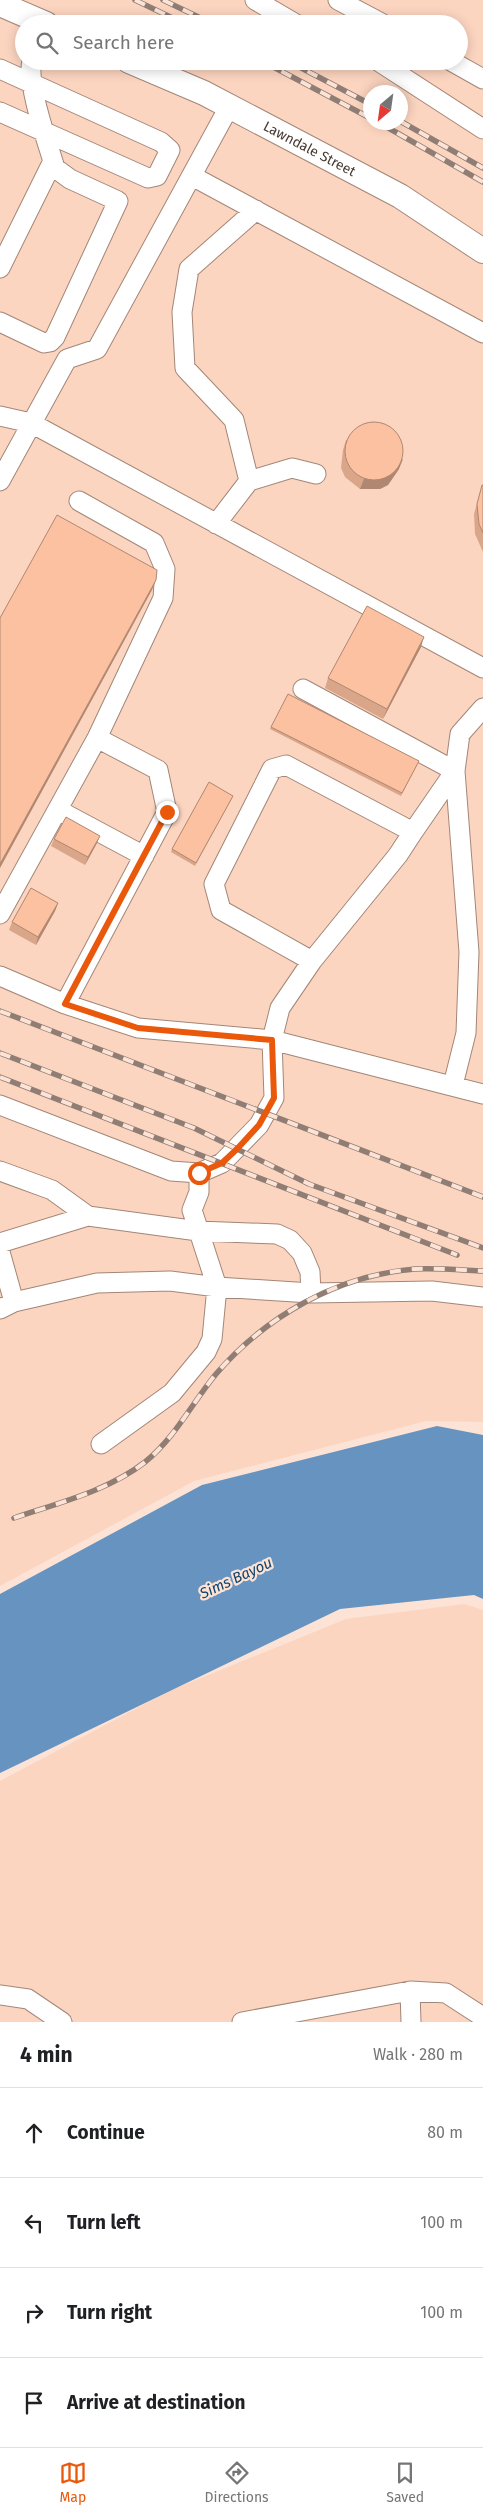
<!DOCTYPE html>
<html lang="en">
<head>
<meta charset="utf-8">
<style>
	body { margin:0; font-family:"Fira Sans",sans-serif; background:#f2f2f2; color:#202124 }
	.compass { position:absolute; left:363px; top:85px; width:45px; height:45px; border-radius:50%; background:#fff; box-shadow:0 2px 12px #0003; rotate:209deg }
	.stop { position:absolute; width:15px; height:15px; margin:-11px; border:4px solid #ea580c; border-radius:50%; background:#fff }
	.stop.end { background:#ea580c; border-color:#fff; box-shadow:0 1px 5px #0008 }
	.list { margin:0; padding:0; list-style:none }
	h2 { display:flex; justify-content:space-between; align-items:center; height:65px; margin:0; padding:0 20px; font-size:21px }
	h2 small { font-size:16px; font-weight:400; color:#757577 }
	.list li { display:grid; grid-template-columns:32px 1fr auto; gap:15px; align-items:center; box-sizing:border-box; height:90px; padding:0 20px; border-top:1px solid #e0e0e0 }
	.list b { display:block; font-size:19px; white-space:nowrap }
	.list em { font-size:16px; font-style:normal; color:#757577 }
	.icon { flex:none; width:28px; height:28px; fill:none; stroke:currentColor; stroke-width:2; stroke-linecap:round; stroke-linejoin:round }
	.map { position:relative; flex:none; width:483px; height:2022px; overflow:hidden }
	.search { position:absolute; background:#fff; box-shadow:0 2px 12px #0003; left:15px; right:15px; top:15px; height:55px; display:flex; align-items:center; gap:12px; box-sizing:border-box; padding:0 18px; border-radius:28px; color:#757577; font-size:19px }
	.sheet { height:425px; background:#fff }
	nav { display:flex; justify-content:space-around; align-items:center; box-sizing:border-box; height:70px; border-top:1px solid #e0e0e0; background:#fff; font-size:14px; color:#757577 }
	nav a { display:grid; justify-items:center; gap:2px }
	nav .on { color:#ea580c }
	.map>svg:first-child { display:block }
</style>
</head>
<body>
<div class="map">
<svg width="483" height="2022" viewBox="0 0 483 2022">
	<rect width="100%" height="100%" fill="#fce3d5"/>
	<!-- built -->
	<path fill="#fcd5c0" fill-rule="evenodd" d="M0,0H483V1422L426,1421L194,1481L0,1586ZM24,24H459V61H24ZM370,92H400V122H370Z
		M464,1604L483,1610V2022H0V1781L169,1691L346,1619Z"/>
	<!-- water -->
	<path fill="#6693bf" d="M437,1426L483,1435V1599L474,1595L340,1609L0,1773V1594L202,1485Z"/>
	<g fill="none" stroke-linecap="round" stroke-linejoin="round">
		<!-- minor casing -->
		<g stroke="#a38677" stroke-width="21">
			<path id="minor" d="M255,0L296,24
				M338,0L383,24
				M378,61L483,129
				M451,61L483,79
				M0,69L161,142L170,150L157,176L148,178L0,112
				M192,176L483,333
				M0,268L53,161
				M0,322L44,343L50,342L55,337L118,201L70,179L55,168C48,144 26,83 32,61
				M0,416L31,423L483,668
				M0,481L67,359L97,349L229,107
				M249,481L234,420L185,368L182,312L189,269L256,210
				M216,524L249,481L292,468L316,474
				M303,689L455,771L469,952L466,1033L453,1085
				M58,810L144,856
				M0,914L97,738L163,598L165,569L154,543L79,501
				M312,961L221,910L214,884L272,769L286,765L413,832
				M0,976L65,1004L138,1028L272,1040L483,1094
				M65,1004L167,812L158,770L97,738
				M0,1105L171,1171L199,1173L222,1163L259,1125L274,1098L272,1040L280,1008L312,961L398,855L413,832L455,771L460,734L483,708
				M0,1171L52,1190L88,1216
				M0,1243L88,1216L198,1231L277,1234L290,1240L302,1253L310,1272L311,1293
				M0,1252L14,1302
				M0,1309L14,1302L97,1283L170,1281L217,1287L311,1293L432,1291L483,1297
				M101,1444L172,1393L206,1352L212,1339L217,1287L192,1210L199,1192V1173
				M410,1991L446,1993L483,2017
				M0,1995L28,1999L62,2022
				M242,2022L410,1991L411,2022"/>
		</g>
		<!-- major casing -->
		<g stroke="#a38677" stroke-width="26">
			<g id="major">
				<path d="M0,4L46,24"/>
				<path id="s1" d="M129,61L204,93L400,196L483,251"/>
			</g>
		</g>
		<!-- minor -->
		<use href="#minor" stroke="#fff" stroke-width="19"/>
		<!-- major -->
		<use href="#major" stroke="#fff" stroke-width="24"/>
		<!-- rail casing -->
		<g stroke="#907e75" stroke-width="5.5">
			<path id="rail" d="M135,0L185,24
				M163,0L213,24
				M262,61L370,118
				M288,61L370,104
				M400,121L483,168
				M378,122L483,182
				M0,1011L483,1197
				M0,1053L194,1128L309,1184L483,1248
				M0,1077L457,1255
				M14,1518C58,1503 108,1491 145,1462C175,1438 192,1403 216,1374C266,1316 338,1275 415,1269C437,1268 461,1270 483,1271"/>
		</g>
		<!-- rail -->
		<use href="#rail" stroke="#fce3d5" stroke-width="4" stroke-dasharray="11" stroke-linecap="butt"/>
	</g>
	<!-- wall -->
	<path fill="#d9a68a" d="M346,440L399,469L388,485L380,489H360L345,477L341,468L343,450Z
		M483,485V552L475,534L474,514L479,496Z
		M421,647L383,719L325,688L328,678Z
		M271,727L419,761L401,796L270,729Z
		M232,798L195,866L171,852L172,849Z
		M54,839L97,843L85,865L51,846Z
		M58,903L55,911L36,945L9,930L12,922Z"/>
	<!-- shaded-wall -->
	<path fill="#b08770" d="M403,459L399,469L388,485L380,489H360L364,479Z
		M156,580L152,590L0,868V864Z
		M424,637L421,647L383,719L387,709Z
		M100,836L97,843L85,865L88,857Z
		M58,903L55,911L36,945L38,937Z"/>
	<!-- building -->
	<path fill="#fcc1a0" stroke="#b08770" d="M345 451a29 29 0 1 1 58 0a29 29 0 1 1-58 0Z
		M482,485H483V533L479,524L477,504Z
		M57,515L157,570L156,580L0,864V618Z
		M367,606L424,637L387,709L328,678Z
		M288,694L419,761L402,793L271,727Z
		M209,782L233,796L196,863L172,849Z
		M66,817L100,836L88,857L54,839Z
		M31,888L58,903L38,937L12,922Z"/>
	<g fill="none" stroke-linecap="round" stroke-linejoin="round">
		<!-- route -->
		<path stroke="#ea580c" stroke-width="6" d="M167,812L65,1004L138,1028L272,1040L274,1098L259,1125L237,1149L222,1163L199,1173"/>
	</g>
	<g text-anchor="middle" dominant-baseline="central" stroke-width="4.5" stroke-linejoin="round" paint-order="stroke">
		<!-- street labels -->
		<g font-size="14" fill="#463933" stroke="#fce3d5">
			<text stroke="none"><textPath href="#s1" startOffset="201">Lawndale Street</textPath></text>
		</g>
		<!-- water labels -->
		<g font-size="15" font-style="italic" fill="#0f426d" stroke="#fce3d5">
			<text transform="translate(236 1578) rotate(-25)">Sims Bayou</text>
		</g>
	</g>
</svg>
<svg class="compass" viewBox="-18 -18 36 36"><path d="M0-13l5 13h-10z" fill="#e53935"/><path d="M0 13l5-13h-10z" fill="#757577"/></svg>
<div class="stop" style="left:199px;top:1173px"></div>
<div class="stop end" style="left:167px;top:812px"></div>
<div class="search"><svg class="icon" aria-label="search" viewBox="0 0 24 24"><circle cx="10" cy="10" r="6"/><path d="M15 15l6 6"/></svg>Search here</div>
</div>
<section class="sheet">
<h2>4 min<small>Walk · 280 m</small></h2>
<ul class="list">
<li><svg class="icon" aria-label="ahead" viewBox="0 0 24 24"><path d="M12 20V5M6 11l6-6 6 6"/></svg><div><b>Continue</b></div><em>80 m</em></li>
<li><svg class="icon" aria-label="left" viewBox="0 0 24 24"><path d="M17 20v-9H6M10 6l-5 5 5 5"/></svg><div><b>Turn left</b></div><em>100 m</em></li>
<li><svg class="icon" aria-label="right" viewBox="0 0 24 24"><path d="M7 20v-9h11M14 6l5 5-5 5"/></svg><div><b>Turn right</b></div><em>100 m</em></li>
<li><svg class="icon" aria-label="arrive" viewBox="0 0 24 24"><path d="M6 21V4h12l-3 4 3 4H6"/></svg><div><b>Arrive at destination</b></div></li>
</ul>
</section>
<nav>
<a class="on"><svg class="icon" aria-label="map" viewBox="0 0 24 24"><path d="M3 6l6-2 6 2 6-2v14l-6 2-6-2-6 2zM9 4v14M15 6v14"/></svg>Map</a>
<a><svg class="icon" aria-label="directions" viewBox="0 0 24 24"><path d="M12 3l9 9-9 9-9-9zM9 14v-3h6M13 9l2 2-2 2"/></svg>Directions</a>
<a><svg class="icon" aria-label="saved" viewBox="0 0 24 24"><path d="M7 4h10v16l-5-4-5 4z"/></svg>Saved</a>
</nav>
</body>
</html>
